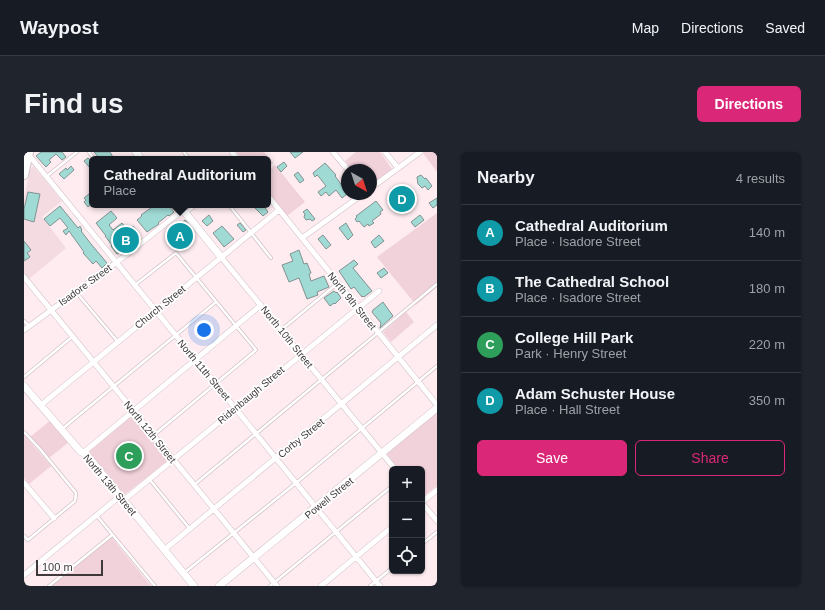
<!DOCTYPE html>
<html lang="en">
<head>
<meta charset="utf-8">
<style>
	body { margin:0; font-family:Arial,sans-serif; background:#20242c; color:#f1f3f6 }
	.controls { position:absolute; right:12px; bottom:12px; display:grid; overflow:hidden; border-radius:6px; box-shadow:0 1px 3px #0004 }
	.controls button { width:36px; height:36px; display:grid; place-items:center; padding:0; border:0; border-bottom:1px solid #363941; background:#171b24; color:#f1f3f6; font:20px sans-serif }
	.compass { position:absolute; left:317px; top:12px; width:36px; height:36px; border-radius:50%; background:#171b24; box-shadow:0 1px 3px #0004; rotate:141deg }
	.scale { position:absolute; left:12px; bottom:10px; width:67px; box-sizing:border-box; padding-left:4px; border:2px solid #3f393b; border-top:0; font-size:11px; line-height:14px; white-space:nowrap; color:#3f393b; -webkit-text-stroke:3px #fff; paint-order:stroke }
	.you { position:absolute; left:180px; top:178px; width:14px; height:14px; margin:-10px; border:3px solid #fff; border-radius:50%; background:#1a73e8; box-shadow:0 0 0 6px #1a73e833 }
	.badge { display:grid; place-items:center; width:26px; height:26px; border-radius:50%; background:#db2777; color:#fff; font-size:13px; font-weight:700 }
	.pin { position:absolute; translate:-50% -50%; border:2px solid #fff; box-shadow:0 1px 4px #0006 }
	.popup { position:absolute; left:65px; top:4px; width:182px; height:52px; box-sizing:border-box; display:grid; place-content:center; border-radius:6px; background:#171b24; filter:drop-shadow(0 1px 3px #0005); font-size:13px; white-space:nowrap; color:#9ea1a6 }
	.popup b { font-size:15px; color:#f1f3f6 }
	.popup::after { content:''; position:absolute; left:50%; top:100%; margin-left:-8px; border:8px solid transparent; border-top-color:#171b24 }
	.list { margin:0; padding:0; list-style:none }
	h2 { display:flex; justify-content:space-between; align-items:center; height:52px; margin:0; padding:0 16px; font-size:17px }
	h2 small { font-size:13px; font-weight:400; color:#9ea1a6 }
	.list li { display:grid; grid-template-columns:26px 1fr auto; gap:12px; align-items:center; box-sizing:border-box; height:56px; padding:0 16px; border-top:1px solid #363941 }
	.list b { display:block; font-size:15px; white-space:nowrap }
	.list p { margin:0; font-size:13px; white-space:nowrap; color:#9ea1a6 }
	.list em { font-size:13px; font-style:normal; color:#9ea1a6 }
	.actions { display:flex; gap:8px; padding:12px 16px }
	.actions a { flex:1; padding:9px 0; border:1px solid #db2777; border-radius:6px; text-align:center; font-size:14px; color:#db2777 }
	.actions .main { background:#db2777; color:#fff }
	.icon { flex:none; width:22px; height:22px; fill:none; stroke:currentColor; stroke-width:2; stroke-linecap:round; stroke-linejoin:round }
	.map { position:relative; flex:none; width:413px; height:434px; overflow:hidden; border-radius:6px }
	header { display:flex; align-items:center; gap:24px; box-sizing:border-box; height:56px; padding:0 20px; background:#171b24; border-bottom:1px solid #363941 }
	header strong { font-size:19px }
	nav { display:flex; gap:22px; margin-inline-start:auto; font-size:14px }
	.intro { display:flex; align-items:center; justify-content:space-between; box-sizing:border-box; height:96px; padding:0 24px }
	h1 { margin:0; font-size:28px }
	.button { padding:10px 18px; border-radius:6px; background:#db2777; color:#fff; font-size:14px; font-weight:700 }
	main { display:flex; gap:24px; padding:0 24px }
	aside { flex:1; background:#171b24; border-radius:6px; box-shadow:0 1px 3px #0004 }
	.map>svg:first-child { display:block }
</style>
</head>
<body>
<header>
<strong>Waypost</strong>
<nav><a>Map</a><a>Directions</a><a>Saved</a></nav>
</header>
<div class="intro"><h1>Find us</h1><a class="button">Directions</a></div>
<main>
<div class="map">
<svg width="413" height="434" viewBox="0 0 413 434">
	<rect width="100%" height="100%" fill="#feecf1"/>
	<!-- built -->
	<path fill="#f4dbe2" d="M9,14L38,49L18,65L42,96L5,127L0,121V47L6,18Z"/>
	<!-- green -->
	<path fill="#f1d1da" d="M212,0H240L249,11L244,15V7H218Z
		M332,0H356L368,17L347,33V18H328L321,9Z
		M400,0H413V20L399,1Z
		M251,13L281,50L263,64L244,40V19Z
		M413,61V135L392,153L353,105Z
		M382,160L390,170L367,190L359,180Z
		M413,260V334L398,345V317H375L363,302Z
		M107,264L111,266L145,308L100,343L65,300Z
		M27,268L45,290L25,306L6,285Z
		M0,283L27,314L5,332L0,326Z
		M87,385L127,434H27Z"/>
	<!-- building -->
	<path fill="#a0dad5" stroke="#819290" d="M17,0H38L42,5L38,8L32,2L25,8L27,10L22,15L12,4Z
		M70,0H86L90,7H76Z
		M266,0H279L271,6Z
		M64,6L68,10V14L66,16L60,9Z
		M260,10L263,14L257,20L253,15Z
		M301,11L312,23L311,24L323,40V42L318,46L312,38L305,44L302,40L297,44L294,40L302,34L295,25L293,23L291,25L289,21Z
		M47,14L50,18L40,27L35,22L42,16L43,18Z
		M274,20L280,28L276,31L270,23Z
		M397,23L401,27L402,26L408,34L404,38L401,34L398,36L394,32L393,25Z
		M375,39L383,42L387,49L381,55L380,54L377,56L371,50L372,49L369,45Z
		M4,40L16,42L10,70L0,67V57Z
		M65,42L68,46V51L64,55L60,50L62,48L60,46Z
		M413,46V53L409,56L405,51Z
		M352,49L359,58L356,60L357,62L348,69L350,71L345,74L344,72L340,75L335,69L333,70L331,67L333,65L332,64Z
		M131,53H144L150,60L145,64L144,63L134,71L135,72L123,80L113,68L118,64L117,63Z
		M228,53H239L244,60L239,64Z
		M36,54L54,76L56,74L58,78L57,79L67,92L83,111L78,116L72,109L69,112L59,101L60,100L45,79L42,83L39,79L44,76L36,66L26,74L20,67Z
		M283,57L291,67L288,69L286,67L282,68L280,65L281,62L279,60Z
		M87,59L93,66L85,73L89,78L98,71L104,78L109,74L114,80L112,81L116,86L98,101L96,100L93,102L87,94L88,93L81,84H82L72,71Z
		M185,63L189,69L183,74L178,69Z
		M396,63L400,68L391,75L387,70Z
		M161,68L166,74L164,75L169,82L150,97L142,87L156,76L154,74Z
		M216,71L222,78L219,80L213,73Z
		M322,71L329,83L324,88L315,76Z
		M198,74L210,87L200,95L189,81Z
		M299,83L307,93L302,97L294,87Z
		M355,83L360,89L351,96L347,90Z
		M0,89L7,98L3,101L6,105L0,109Z
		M275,98L280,112L283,111L287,121L285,122L287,129L300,124L305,135L293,140L294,143L283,147L275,126L265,130L258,113L269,109L266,102Z
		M330,108L334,112L329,116L348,139L340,145L339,144L338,145L330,135L327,137L315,119Z
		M360,116L364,121L357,126L353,121Z
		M310,139L312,141L313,140L317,146L311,152L310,151L306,154L300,146Z
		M359,150L369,164L356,176L357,171L348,160L349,158Z"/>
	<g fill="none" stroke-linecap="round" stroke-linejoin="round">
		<!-- lane casing -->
		<g stroke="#d2c1c6" stroke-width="4">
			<path id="lane" d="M65,0L70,7
				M160,0L165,7
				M23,24L53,0
				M205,53L247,106
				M162,61L172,53
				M111,133L152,101L232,198L130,283
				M52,140L94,190
				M0,169L5,174
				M257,178L314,131
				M0,225L48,185
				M38,277L192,150
				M0,280L16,297L52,341L51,349L4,388L0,384
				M126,328L166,377
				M170,333L413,132
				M73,364L131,434
				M398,392L413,380
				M160,421L272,331L413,214
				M25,434L88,383
				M246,434L368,334
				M346,434L368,416"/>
		</g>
		<!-- street casing -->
		<g stroke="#d2c1c6" stroke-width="6">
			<path id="street" d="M208,0L213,7
				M309,0L324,18
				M361,0L374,16
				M4,2L356,434
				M347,36L396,0
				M244,44L413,253
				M278,86L339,42
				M197,105L371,317
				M0,125L253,434
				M0,178L93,110L159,58
				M17,253L255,58
				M60,300L237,153
				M0,331L30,366
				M100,348L355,139
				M398,350L413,338
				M398,351L413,369
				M140,398L413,173
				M0,423L96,344
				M297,434L368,375"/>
		</g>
		<!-- secondary casing -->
		<g stroke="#d2c1c6" stroke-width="8">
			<path id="secondary" d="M112,0L117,7
				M155,53L197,105
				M0,234L56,299L62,302L170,434
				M195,434L413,256"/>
		</g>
		<!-- primary casing -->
		<g stroke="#d2c1c6" stroke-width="10">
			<path id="primary" d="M0,23L5,0"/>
		</g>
		<!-- lane -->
		<use href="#lane" stroke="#fff" stroke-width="2.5"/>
		<!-- street -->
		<use href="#street" stroke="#fff" stroke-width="5"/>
		<!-- secondary -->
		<use href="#secondary" stroke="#fff" stroke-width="7"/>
		<!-- primary -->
		<use href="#primary" stroke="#fff" stroke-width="8"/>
	</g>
	<g text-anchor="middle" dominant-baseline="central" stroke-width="3.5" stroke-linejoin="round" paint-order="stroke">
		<!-- street labels -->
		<g font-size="10" fill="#3f393b" stroke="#fff">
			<text transform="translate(61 133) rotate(-36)">Isadore Street</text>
			<text transform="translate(328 149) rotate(51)">North 9th Street</text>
			<text transform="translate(136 155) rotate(-39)">Church Street</text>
			<text transform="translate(263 185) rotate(51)">North 10th Street</text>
			<text transform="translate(180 218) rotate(50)">North 11th Street</text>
			<text transform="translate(227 243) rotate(-40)">Ridenbaugh Street</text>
			<text transform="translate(126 280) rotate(51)">North 12th Street</text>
			<text transform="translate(277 286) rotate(-39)">Corby Street</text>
			<text transform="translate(86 333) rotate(50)">North 13th Street</text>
			<text transform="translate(305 346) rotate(-39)">Powell Street</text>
		</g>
	</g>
</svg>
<div class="controls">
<button>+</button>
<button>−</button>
<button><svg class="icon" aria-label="locate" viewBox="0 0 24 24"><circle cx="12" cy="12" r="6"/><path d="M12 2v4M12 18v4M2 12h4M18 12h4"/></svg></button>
</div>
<svg class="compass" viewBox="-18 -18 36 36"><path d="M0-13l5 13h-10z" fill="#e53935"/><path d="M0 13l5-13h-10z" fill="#9ea1a6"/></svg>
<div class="scale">100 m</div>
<div class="you"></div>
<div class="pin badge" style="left:156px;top:84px;background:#0f9aa8">A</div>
<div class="popup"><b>Cathedral Auditorium</b>Place</div>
<div class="pin badge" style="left:102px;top:88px;background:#0f9aa8">B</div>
<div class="pin badge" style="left:105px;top:304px;background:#2e9e5b">C</div>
<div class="pin badge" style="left:378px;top:47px;background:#0f9aa8">D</div>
</div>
<aside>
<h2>Nearby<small>4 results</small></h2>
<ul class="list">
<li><span class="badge" style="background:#0f9aa8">A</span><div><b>Cathedral Auditorium</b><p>Place · Isadore Street</p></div><em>140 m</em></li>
<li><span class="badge" style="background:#0f9aa8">B</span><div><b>The Cathedral School</b><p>Place · Isadore Street</p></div><em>180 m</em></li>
<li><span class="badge" style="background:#2e9e5b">C</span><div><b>College Hill Park</b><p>Park · Henry Street</p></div><em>220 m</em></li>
<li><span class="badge" style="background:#0f9aa8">D</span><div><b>Adam Schuster House</b><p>Place · Hall Street</p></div><em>350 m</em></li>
</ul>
<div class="actions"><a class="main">Save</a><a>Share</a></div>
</aside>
</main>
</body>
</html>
